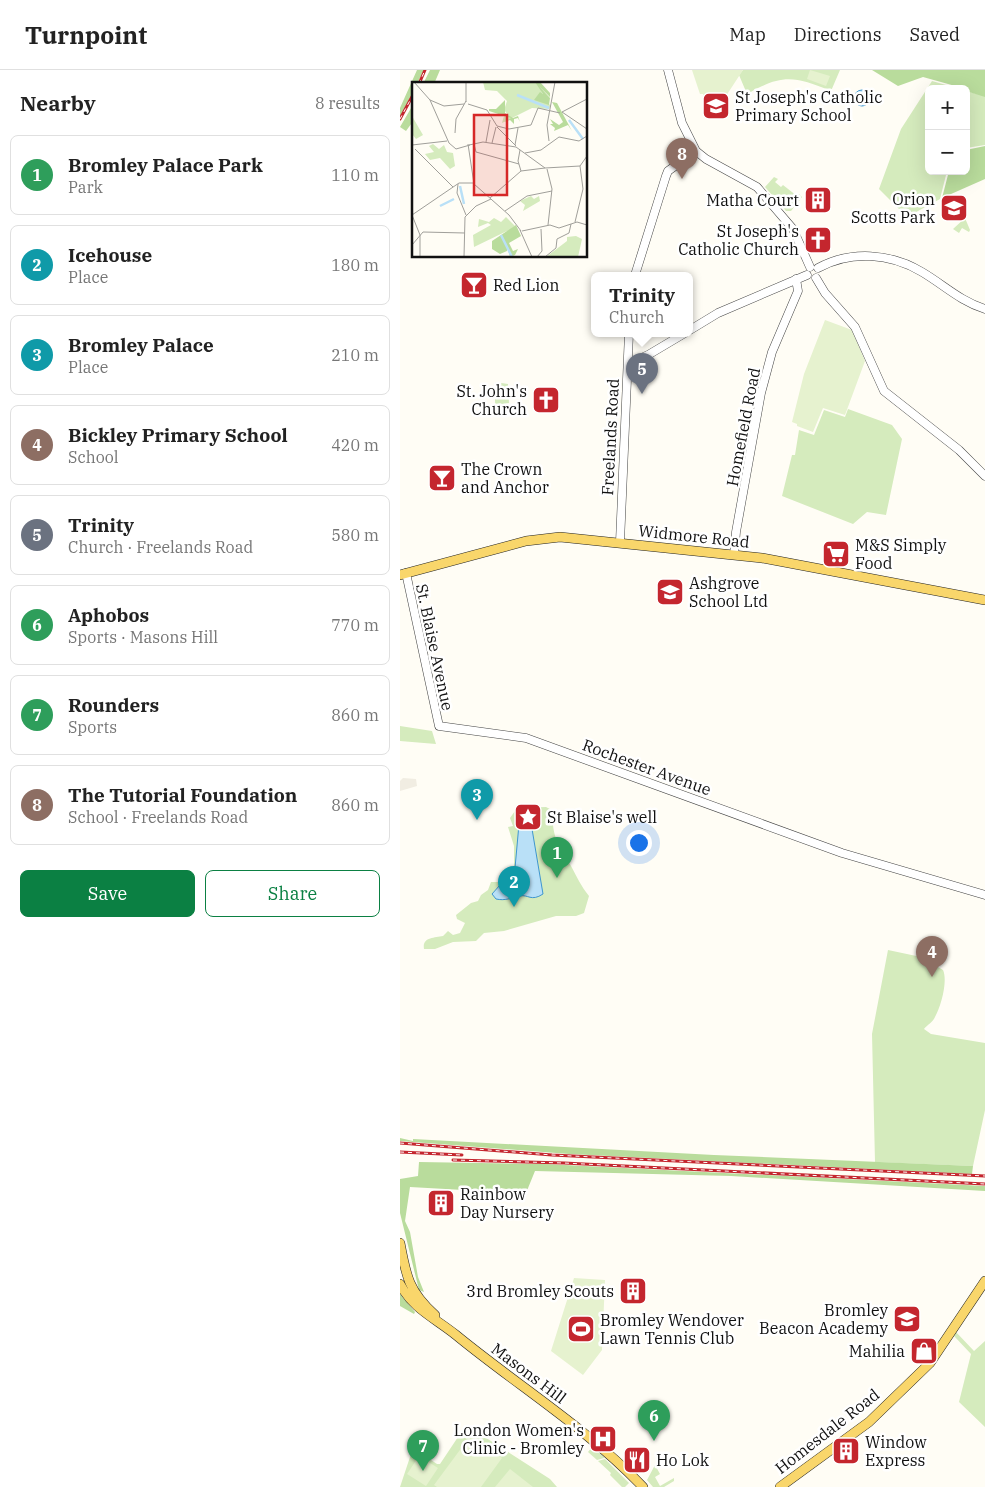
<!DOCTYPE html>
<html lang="en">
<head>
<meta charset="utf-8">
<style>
	body { margin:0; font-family:"IBM Plex Serif",serif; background:#f6f6f6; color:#222 }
	.controls { position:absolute; right:15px; top:15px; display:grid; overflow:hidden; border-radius:8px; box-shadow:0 5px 20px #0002 }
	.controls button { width:45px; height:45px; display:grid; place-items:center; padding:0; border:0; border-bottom:1px solid #e0e0e0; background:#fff; color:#222; font:25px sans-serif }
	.you { position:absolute; left:238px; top:772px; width:18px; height:18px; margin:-12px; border:4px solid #fff; border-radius:50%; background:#1a73e8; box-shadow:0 0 0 8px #1a73e833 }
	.badge { display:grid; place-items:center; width:32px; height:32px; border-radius:50%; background:#0b8043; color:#fff; font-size:16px; font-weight:700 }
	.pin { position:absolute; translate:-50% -41px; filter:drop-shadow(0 1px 2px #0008) }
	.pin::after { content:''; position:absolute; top:26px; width:18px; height:15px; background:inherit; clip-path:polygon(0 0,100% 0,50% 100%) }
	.popup { position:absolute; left:191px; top:202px; width:102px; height:65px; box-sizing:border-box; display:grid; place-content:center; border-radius:8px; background:#fff; filter:drop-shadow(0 1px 4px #0005); font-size:16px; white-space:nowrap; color:#767676 }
	.popup b { font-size:19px; color:#222 }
	.popup::after { content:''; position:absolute; left:50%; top:100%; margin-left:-10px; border:10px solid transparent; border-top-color:#fff }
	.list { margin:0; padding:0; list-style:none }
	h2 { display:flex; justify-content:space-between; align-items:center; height:65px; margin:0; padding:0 20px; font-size:21px }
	h2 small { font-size:16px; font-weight:400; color:#767676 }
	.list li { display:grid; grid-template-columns:32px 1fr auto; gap:15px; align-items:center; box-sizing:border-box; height:80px; margin:0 10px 10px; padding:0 10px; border:1px solid #e0e0e0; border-radius:8px }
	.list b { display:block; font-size:19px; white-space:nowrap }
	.list p { margin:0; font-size:16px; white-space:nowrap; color:#767676 }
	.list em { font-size:16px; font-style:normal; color:#767676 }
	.actions { display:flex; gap:10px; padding:15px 20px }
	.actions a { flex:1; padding:11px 0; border:1px solid #0b8043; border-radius:8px; text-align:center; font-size:18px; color:#0b8043 }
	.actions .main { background:#0b8043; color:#fff }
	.map { position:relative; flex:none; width:585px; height:1417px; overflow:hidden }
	header { display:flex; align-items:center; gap:30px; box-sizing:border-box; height:70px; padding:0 25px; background:#fff; border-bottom:1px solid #e0e0e0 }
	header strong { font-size:24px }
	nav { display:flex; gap:28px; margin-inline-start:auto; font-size:18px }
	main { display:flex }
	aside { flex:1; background:#fff }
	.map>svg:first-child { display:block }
</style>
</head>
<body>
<header>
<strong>Turnpoint</strong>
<nav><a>Map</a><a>Directions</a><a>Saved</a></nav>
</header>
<main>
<aside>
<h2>Nearby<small>8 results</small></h2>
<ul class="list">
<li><span class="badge" style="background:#2e9e5b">1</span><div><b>Bromley Palace Park</b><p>Park</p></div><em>110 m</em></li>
<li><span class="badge" style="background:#0f9aa8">2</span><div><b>Icehouse</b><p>Place</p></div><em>180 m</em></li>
<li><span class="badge" style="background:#0f9aa8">3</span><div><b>Bromley Palace</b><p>Place</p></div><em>210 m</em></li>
<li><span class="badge" style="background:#8d6e63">4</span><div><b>Bickley Primary School</b><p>School</p></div><em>420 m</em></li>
<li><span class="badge" style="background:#6b7280">5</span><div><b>Trinity</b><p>Church · Freelands Road</p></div><em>580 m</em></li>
<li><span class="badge" style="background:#2e9e5b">6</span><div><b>Aphobos</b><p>Sports · Masons Hill</p></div><em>770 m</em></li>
<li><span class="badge" style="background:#2e9e5b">7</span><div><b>Rounders</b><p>Sports</p></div><em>860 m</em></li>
<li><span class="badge" style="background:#8d6e63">8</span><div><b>The Tutorial Foundation</b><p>School · Freelands Road</p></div><em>860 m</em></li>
</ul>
<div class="actions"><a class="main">Save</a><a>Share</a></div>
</aside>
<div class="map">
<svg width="585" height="1417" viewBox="0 0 585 1417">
	<rect width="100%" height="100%" fill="#fffdf5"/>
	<!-- green -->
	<path fill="#d5ebbd" d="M343,0H440L431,21C394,6 382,4 347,24L339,5Z
		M532,11L560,19H529V101H547L540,129L507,147L479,119L501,59Z
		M566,21L585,26V75L566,78Z
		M374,107L378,109L375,112L381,117L383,115L397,126L399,124L402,127L391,141H386L365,117Z
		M565,148L570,160L569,162L562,158L559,163L553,159Z
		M95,312L108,314L109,333L95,336Z
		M448,339L492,355L502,369L486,445L467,442L453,454L382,426L392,385H395L399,360L414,365L424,340L445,347Z
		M0,656L32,661L36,674L0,671Z
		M146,737L152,740C153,771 157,770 171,796C177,807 181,816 189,826L184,843L176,846H156L104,861L84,863L76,871L53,872L35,879H24C22,867 34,868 43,866L48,861L53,865L60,863L65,853L57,849L56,845L71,833L78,831L81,825L88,820L91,812H102L104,819L100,825C110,829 114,822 124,822C131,823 134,827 140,823L127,751L124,753C122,759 120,766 120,773C120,777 122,781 123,785C123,796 117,812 105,813L104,809L114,796V776L108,757L113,756L110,748L117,738Z
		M488,880L521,887L543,900C548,911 541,936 535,947C533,952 527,955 524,959L531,964L585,973V1040L573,1096L475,1092L472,964Z
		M556,1262L574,1281L585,1271V1357L559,1332L571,1284L554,1266Z
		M66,1355L150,1409L157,1417H0L13,1378L37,1394H40Z
		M192,1377L204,1387V1388L197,1390L188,1382Z
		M205,1389L229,1413L225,1417H222L210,1405L211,1403L198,1391Z
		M255,1395L260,1404L255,1407L260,1416L274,1408V1411L264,1417H253L247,1410Z"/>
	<!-- forest -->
	<path fill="#b9dc9c" d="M17,0H24L17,14H14V21L0,47V38Z
		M30,0H40L34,14H23Z
		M472,0H585V27L566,21V19L523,7L498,16Z
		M14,33V50L6,61L0,57Z
		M585,76V109L542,128L549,101H566V80Z
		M0,1068L13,1071V1069L314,1085L573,1096L572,1104L169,1084L0,1071Z
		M19,1092L145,1094L585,1116V1121L331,1106L135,1101L126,1123L101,1118L99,1122L10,1117L5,1151L10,1162L18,1207L24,1222L19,1220L0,1143V1109L18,1106Z
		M0,1224L15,1242L14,1244L0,1236Z"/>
	<!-- pitch -->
	<path fill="#e6f2cf" d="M292,0H343L326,26L307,33L303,24H300Z
		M410,0L430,6L426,16L407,9Z
		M425,250L452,260L465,291L445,345L423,338L413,362L397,356V354L392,352L404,304Z
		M174,1208L205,1210L202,1280L183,1305L151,1281Z
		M71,1365L102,1388L81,1417H37L34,1415Z
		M19,1386L38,1398L26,1416L7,1404Z
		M110,1399L133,1417H95Z"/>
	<!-- plaza -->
	<path fill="#f1ede2" d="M3,708L16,709L17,716L0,721V711Z"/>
	<!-- water -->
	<path fill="#b9e0f7" stroke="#3f96cf" d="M454 28a8 8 0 1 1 16 0a8 8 0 1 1-16 0Z
		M124,749H129L131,753L143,824C131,832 128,824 120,826C111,828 105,831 96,829L92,824L115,798L119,754Z"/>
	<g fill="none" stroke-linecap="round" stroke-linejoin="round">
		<!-- minor casing -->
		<g stroke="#444" stroke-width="9">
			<path id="minor" d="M268,0L282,53L296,81L306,89L357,117L393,159L410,197
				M418,198C451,180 490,183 522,202C544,215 560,231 585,239
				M235,205L266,106L268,101L296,81
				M416,208L425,223L455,257L484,321L559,380L585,406
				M290,260L318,243L407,205
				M228,294L248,285L285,263
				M220,472L229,263
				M334,485L336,462L361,323L372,282L398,221L396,209
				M6,503L39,656L126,668L442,783L585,825"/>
		</g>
		<!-- major casing -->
		<g stroke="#222" stroke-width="10">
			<path id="major" d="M0,505L126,471L160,467L362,488L585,530
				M0,1173C6,1206 9,1222 35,1245
				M0,1214C13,1239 35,1248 56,1265C118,1316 187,1358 243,1417
				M380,1417L469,1352L530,1293L585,1211"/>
		</g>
		<!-- minor -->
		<use href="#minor" stroke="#fff" stroke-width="8"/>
		<!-- major -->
		<use href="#major" stroke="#f9d66b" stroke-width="9"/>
		<!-- rail casing -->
		<g stroke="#c4262e" stroke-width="3">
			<path id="rail" d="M19,14L25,0
				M0,49L14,23
				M0,1073L152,1085L585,1106
				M0,1082L62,1085
				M53,1090L164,1093L585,1114"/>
		</g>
		<!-- rail -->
		<use href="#rail" stroke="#fff" stroke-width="1" stroke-dasharray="4" stroke-linecap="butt"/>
	</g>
	<!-- icons -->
	<defs>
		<g id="school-square" transform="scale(1.4375)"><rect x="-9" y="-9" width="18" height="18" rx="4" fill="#c4262e" stroke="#fff"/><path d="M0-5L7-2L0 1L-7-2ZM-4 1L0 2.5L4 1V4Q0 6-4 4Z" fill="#fff"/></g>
		<g id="building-square" transform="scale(1.4375)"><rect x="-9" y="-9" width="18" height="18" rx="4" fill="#c4262e" stroke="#fff"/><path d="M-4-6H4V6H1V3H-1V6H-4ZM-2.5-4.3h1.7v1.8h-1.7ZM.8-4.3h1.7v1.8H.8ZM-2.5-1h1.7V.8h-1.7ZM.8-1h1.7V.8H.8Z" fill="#fff"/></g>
		<g id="church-square" transform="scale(1.4375)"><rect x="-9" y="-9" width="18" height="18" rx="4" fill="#c4262e" stroke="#fff"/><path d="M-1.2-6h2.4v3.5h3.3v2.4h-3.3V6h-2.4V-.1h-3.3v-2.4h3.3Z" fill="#fff"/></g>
		<g id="bar-square" transform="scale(1.4375)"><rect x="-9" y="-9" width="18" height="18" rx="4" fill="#c4262e" stroke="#fff"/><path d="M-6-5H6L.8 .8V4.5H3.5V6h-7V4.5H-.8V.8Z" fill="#fff"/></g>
		<g id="supermarket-square" transform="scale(1.4375)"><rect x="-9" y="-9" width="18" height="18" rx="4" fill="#c4262e" stroke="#fff"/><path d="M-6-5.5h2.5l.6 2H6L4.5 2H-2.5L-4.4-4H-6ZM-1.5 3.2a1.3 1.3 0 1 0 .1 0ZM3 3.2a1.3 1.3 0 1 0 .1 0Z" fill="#fff"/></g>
		<g id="sight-square" transform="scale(1.4375)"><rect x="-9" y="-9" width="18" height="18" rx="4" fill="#c4262e" stroke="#fff"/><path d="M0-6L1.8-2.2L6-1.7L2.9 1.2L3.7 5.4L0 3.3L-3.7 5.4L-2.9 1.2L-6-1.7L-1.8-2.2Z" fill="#fff"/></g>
		<g id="stadium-square" transform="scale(1.4375)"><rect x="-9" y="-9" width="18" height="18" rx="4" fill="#c4262e" stroke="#fff"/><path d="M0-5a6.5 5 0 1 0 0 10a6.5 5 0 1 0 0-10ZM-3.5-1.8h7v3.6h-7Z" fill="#fff"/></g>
		<g id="shop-square" transform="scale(1.4375)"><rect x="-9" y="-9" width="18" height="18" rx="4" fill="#c4262e" stroke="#fff"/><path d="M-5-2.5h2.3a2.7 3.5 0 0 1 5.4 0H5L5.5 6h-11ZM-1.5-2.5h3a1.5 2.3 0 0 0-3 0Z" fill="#fff"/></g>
		<g id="hospital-square" transform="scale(1.4375)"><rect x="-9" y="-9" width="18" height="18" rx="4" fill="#c4262e" stroke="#fff"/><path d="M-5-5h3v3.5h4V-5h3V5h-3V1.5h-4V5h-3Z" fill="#fff"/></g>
		<g id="restaurant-square" transform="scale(1.4375)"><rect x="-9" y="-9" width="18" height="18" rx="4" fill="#c4262e" stroke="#fff"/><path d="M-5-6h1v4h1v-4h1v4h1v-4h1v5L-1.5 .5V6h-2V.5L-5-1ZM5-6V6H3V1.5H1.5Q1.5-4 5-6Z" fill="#fff"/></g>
	</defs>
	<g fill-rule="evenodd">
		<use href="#school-square" x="316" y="36"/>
		<use href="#building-square" x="418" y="130"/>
		<use href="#school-square" x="554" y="138"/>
		<use href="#church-square" x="418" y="170"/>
		<use href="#bar-square" x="74" y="215"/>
		<use href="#church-square" x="146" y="330"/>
		<use href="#bar-square" x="42" y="408"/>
		<use href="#supermarket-square" x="436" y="484"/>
		<use href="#school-square" x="270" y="522"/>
		<use href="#sight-square" x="128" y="747"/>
		<use href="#building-square" x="41" y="1133"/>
		<use href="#building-square" x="233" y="1221"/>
		<use href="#school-square" x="507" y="1249"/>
		<use href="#stadium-square" x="181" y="1259"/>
		<use href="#shop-square" x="524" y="1281"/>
		<use href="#hospital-square" x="203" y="1369"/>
		<use href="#building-square" x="446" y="1381"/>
		<use href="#restaurant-square" x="237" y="1390"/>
	</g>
	<g text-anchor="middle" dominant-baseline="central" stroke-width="5" stroke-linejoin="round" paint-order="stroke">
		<!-- poi labels -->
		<g font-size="16" fill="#111" stroke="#fff" text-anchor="start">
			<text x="335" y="27">St Joseph's Catholic<tspan x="335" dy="18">Primary School</tspan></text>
			<text x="535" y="129" text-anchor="end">Orion<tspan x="535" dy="18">Scotts Park</tspan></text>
			<text x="399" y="130" text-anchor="end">Matha Court</text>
			<text x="399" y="161" text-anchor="end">St Joseph's<tspan x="399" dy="18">Catholic Church</tspan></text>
			<text x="93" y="215">Red Lion</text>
			<text x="127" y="321" text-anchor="end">St. John's<tspan x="127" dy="18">Church</tspan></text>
			<text x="61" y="399">The Crown<tspan x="61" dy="18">and Anchor</tspan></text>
			<text x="455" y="475">M&amp;S Simply<tspan x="455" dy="18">Food</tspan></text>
			<text x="289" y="513">Ashgrove<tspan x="289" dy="18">School Ltd</tspan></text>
			<text x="147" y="747">St Blaise's well</text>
			<text x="60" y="1124">Rainbow<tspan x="60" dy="18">Day Nursery</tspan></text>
			<text x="214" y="1221" text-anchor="end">3rd Bromley Scouts</text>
			<text x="488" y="1240" text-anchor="end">Bromley<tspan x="488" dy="18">Beacon Academy</tspan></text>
			<text x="200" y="1250">Bromley Wendover<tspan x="200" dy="18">Lawn Tennis Club</tspan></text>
			<text x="505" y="1281" text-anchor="end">Mahilia</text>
			<text x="184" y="1360" text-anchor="end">London Women's<tspan x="184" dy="18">Clinic - Bromley</tspan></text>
			<text x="465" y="1372">Window<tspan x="465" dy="18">Express</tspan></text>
			<text x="256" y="1390">Ho Lok</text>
		</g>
		<!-- street labels -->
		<g font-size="16" fill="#111" stroke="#fff">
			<text transform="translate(343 357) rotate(-79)">Homefield Road</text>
			<text transform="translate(210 367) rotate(-87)">Freelands Road</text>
			<text transform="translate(294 466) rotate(6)">Widmore Road</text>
			<text transform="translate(35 577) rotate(78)">St. Blaise Avenue</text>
			<text transform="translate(247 697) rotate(20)">Rochester Avenue</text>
			<text transform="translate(129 1303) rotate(37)">Masons Hill</text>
			<text transform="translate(427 1361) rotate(-38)">Homesdale Road</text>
		</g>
	</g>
	<!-- overview -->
	<g transform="translate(12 12)">
		<rect width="175" height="175" fill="#fffdf5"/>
		<path d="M71,0H123L129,7L133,21L139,23L137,27L120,26L90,41L92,34L98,35L92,28L95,19L85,9L73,8ZM0,34L11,53L4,57L0,52ZM21,62L27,67L32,63L35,70L41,71L43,84L38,87L28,76L18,78L13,72L22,70L17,64ZM119,114L122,117L127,114L128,119L111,129L113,123L108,119ZM94,135L103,144L96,149L104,144V156L95,160L98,151L95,149L62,165L61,153L79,143L76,141L66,145L67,137L77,140L82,136L89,140ZM164,154L170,157L166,175H134L155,159V155Z" fill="#d5ebbd"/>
		<path d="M123,0H128L138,11V15L127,4L138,16L137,23L122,18L128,10L131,12ZM93,18V31L101,36L106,34L108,40L106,36L102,37V42L98,38L92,40L99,36L77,29V27H84ZM140,20L145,21L160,49L156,43L142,49L143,46L138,42H141L138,37L147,43L151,40ZM104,143L109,154L97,161L101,169L106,167L103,173L98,175L95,164V169L88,172L80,167V159Z" fill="#b9dc9c"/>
		<path fill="none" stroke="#b9e0f7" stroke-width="2.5" d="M105,13L137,26M157,38L171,57M48,104L52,122M28,124L42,117M89,153L100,175"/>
		<path fill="none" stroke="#a09f9a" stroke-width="1" d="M2,0L18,18L37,61L44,67L58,63M54,0V20M18,18L32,24L52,22M56,22L75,28L85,44L97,47L119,43L126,26L148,31M150,30L175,47M150,30L175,17M85,45L104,64M43,51L44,37L54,19M137,59L135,43L143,0M74,60L78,38M80,61L84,45M56,62L62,102L97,133L109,149M62,62L64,70L107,82M0,63L35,59M57,63L71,60L104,65L133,86M103,63L106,46M3,67L41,105M108,68L106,79L109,89M113,71L129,68L147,55L167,59L175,54M133,86L168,84L175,74M135,87L140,107L136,143M46,102L45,111L54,133M78,116L109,89L133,86M93,129L115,114L140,109M0,133L47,101H62M0,133L8,153V175M163,140L171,107L168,84M108,148L120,175M110,149L138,143L147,146L165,140L175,143M0,163L11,150L53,151M52,175L53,135L64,124L79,117M125,175L130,169L129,147M133,175L144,166L145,157L157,151L159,142"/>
		<path fill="#d62828" fill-opacity="0.15" stroke="#d62828" stroke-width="2.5" d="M62,33H95V113H62Z"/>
		<rect width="175" height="175" fill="none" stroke="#111" stroke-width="2.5"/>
	</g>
</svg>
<div class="controls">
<button>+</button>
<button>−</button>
</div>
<div class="you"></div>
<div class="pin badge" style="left:157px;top:808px;background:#2e9e5b">1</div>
<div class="pin badge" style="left:114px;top:837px;background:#0f9aa8">2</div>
<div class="pin badge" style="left:77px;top:750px;background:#0f9aa8">3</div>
<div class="pin badge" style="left:532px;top:907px;background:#8d6e63">4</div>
<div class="pin badge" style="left:242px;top:324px;background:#6b7280">5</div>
<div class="popup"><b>Trinity</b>Church</div>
<div class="pin badge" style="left:254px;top:1371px;background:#2e9e5b">6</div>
<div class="pin badge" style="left:23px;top:1401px;background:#2e9e5b">7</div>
<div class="pin badge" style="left:282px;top:109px;background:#8d6e63">8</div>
</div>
</main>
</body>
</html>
